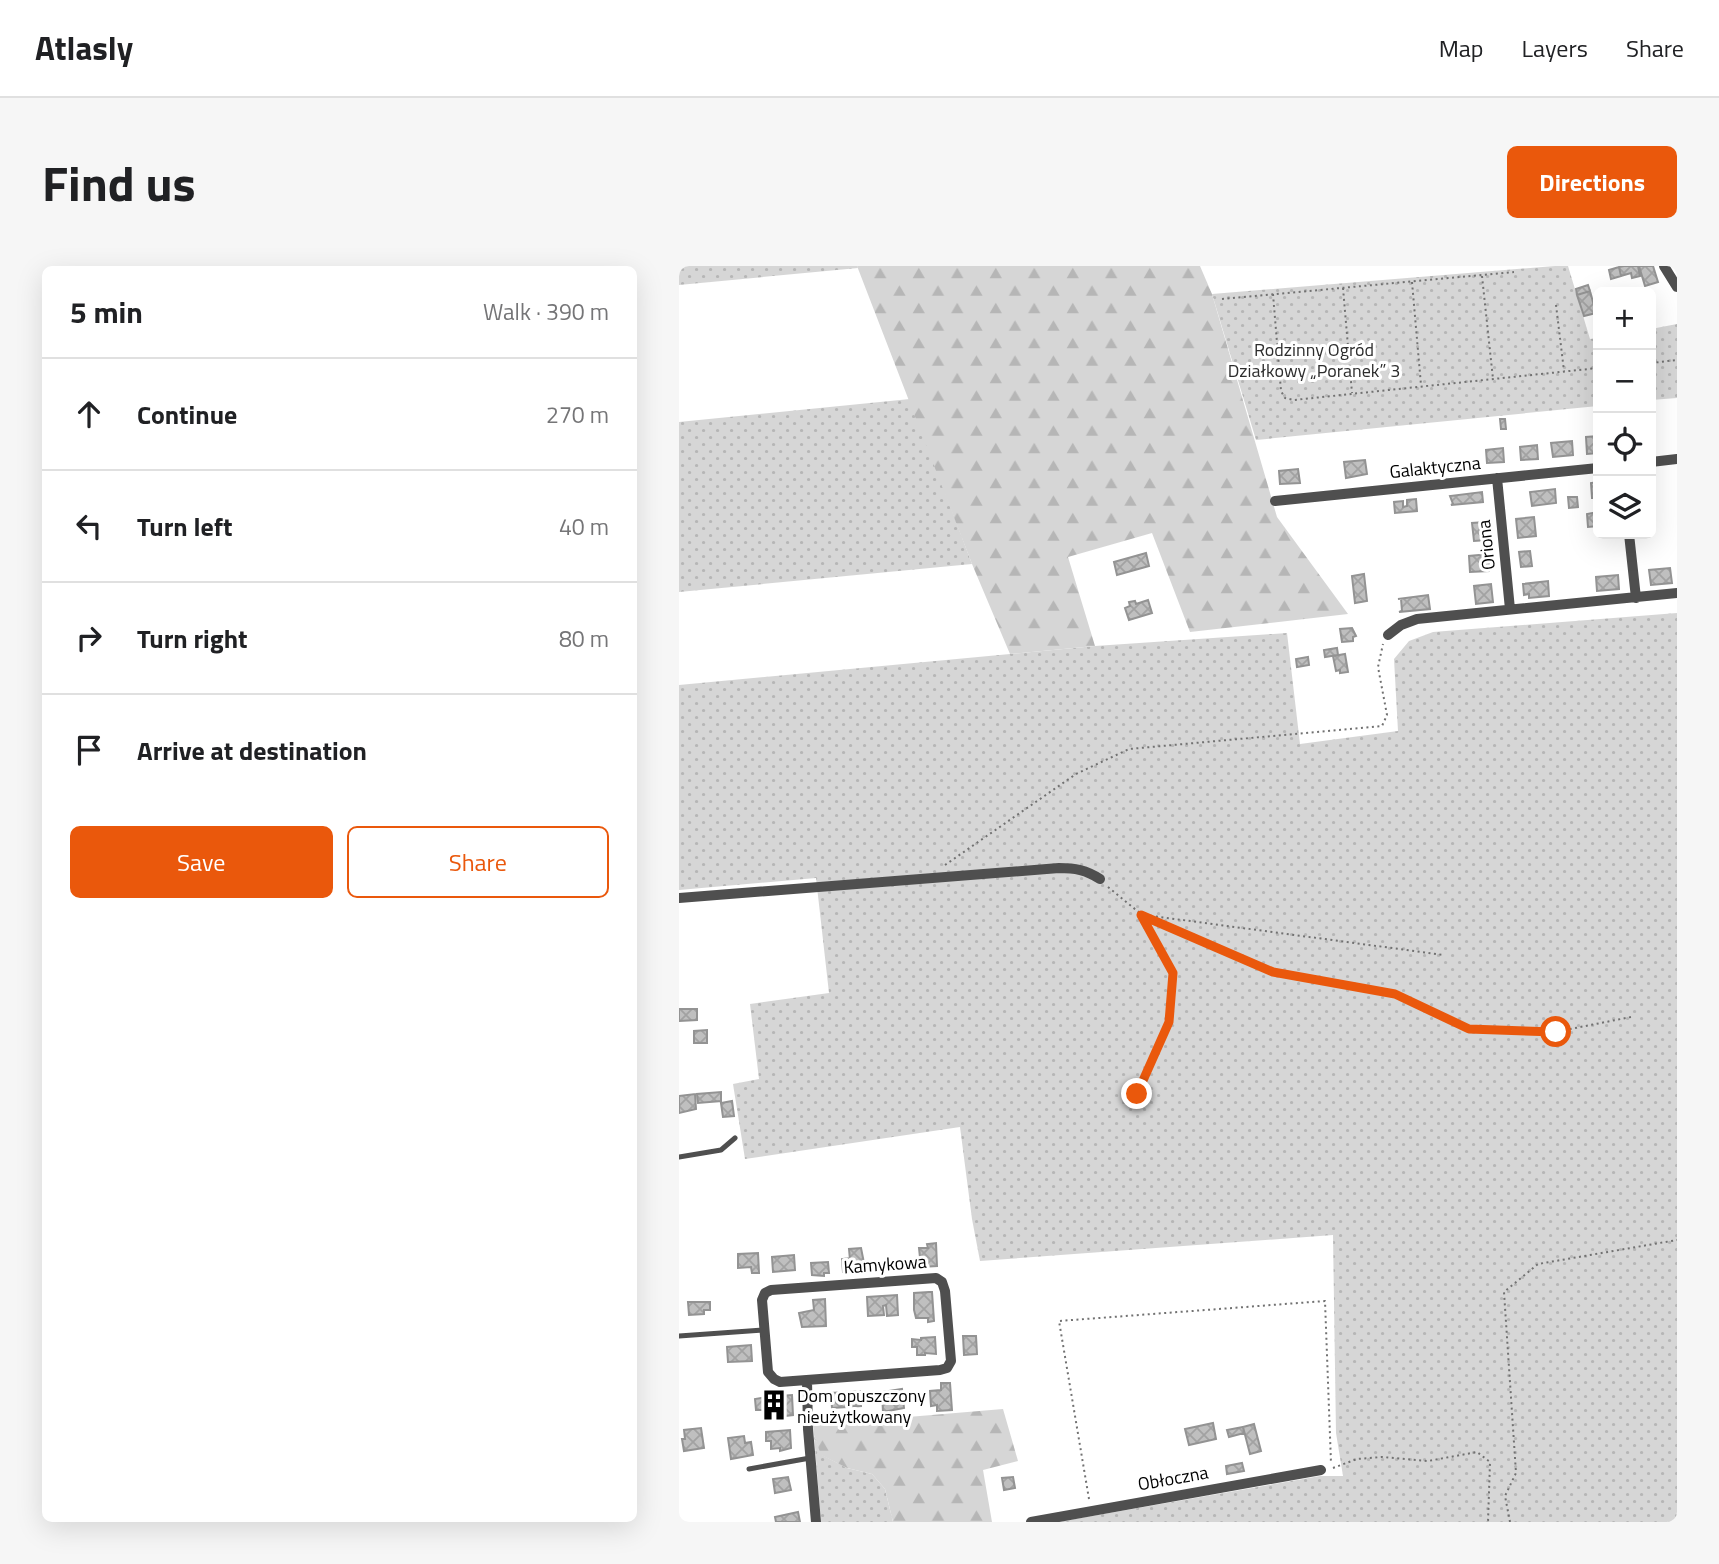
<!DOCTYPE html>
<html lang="en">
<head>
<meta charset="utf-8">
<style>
	body { margin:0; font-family:"Titillium Web",sans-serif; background:#f6f6f6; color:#202124 }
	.controls { position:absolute; right:21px; top:21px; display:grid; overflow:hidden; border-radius:10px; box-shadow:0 7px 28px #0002 }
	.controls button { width:63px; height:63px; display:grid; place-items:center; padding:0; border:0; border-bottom:2px solid #e0e0e0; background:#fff; color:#202124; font:35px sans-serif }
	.stop { position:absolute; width:21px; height:21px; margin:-16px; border:5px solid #ea580c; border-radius:50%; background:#fff }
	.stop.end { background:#ea580c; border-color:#fff; box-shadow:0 2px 7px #0008 }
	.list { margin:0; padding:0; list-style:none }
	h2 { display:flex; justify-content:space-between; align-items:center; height:91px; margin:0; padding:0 28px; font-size:30px }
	h2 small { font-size:23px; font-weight:400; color:#757577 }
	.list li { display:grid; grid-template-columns:46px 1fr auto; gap:21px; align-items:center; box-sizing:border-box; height:112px; padding:0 28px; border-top:2px solid #e0e0e0 }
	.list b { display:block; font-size:26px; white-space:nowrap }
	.list em { font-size:23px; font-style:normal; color:#757577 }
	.actions { display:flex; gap:14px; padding:21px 28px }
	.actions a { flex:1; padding:16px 0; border:2px solid #ea580c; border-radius:10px; text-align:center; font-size:24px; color:#ea580c }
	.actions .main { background:#ea580c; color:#fff }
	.icon { flex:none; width:38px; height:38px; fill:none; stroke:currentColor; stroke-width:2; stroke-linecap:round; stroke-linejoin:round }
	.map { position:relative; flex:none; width:998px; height:1256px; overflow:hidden; border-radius:10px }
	header { display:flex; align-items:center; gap:42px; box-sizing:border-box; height:98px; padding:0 35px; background:#fff; border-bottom:2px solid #e0e0e0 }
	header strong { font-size:33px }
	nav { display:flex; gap:38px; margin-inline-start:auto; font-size:24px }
	.intro { display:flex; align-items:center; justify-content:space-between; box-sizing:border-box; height:168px; padding:0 42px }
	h1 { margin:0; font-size:49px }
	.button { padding:18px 32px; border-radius:10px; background:#ea580c; color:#fff; font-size:24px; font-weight:700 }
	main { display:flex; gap:42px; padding:0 42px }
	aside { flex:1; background:#fff; border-radius:10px; box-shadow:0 7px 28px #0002 }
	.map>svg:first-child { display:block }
</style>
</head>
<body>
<header>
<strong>Atlasly</strong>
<nav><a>Map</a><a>Layers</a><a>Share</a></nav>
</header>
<div class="intro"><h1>Find us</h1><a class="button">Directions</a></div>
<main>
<aside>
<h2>5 min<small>Walk · 390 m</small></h2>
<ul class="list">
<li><svg class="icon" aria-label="ahead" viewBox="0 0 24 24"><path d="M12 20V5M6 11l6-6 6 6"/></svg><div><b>Continue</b></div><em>270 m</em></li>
<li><svg class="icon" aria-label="left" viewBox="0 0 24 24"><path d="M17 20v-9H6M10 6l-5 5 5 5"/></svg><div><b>Turn left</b></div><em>40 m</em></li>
<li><svg class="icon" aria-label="right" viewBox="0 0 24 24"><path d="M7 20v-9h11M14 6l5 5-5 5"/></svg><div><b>Turn right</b></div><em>80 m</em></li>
<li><svg class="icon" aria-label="arrive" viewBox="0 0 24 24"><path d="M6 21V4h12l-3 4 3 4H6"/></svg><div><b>Arrive at destination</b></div></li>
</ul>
<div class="actions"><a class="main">Save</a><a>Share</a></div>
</aside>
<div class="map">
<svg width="998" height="1256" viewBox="0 0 998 1256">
	<defs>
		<pattern id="grass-dots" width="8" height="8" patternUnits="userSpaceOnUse" patternTransform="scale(1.75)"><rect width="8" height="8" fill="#d6d6d6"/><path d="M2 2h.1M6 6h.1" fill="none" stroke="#b6b6b6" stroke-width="1.8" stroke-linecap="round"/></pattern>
		<pattern id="forest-firs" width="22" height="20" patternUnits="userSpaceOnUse" patternTransform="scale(1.75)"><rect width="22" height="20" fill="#d6d6d6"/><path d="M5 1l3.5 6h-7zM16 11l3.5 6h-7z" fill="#b6b6b6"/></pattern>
		<pattern id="building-cross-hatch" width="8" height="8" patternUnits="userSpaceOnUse" patternTransform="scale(1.75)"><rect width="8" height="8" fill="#bfbfbf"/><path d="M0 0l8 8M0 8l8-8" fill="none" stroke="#a2a2a2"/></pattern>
	</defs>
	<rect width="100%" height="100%" fill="#fff"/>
	<!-- grass -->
	<path fill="url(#grass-dots)" d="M0,0H178L179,2L0,19Z
		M876,0H889L911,73L919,72V140L577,174L533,28Z
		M998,58V132L972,134V63Z
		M231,133L293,298L0,326V156Z
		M998,347V1256H379L641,1210H664L657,1167L654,969L301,995L293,953L281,861L66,893L54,818L80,813L71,738L150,727L137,612L0,624V419L416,380L608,367L621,478L719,465L715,393L730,375L754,366Z
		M135,1169L143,1189L168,1202L193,1208L206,1223L214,1256H142Z"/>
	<!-- forest -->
	<path fill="url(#forest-firs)" d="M178,0H521L533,28L598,251L669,348L511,366L473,267L389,291L416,380L331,388L293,298Z
		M324,1143L339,1195L304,1204L313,1256H214L206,1223L193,1208L168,1202L142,1189L135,1169L134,1159Z"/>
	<!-- building -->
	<path fill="url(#building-cross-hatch)" stroke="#939393" stroke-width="2" d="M945,0H959L961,10L953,12L952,7L942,10L940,1Z
		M960,0H974L979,16L966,20Z
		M940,1L942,10L932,13L930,4Z
		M909,19L911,25L898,29L897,23Z
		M911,25L917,47L905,50L898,29Z
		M821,153H826L827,163H822Z
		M919,170V187L908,188L907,171Z
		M893,175L894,189L874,191L872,177Z
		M858,179L859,193L842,194L841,181Z
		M824,182L825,196L808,197L807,184Z
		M686,194L688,208L667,212L665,196Z
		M619,203L621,217L601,218L600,205Z
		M919,216V232H913L912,217Z
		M876,223L877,237L853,240L851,226Z
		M803,226L804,236L772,239L774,238L771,230Z
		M889,231H898L899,241L890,242Z
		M737,233L738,245L716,247L715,236L724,235V241L728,240V234Z
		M919,246V260L909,261L908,248Z
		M855,251L857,270L839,272L837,253Z
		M806,256L808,274L795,275L793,257Z
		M851,285L853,300L842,301L840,286Z
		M467,287L470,300L438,309L435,296Z
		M810,288V305L791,306L790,290Z
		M991,302L993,317L972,319L970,304Z
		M685,308L688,335L676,337L673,310Z
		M939,309L940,323L918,325L917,311Z
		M869,315L870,330L850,332V328L845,329L844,318Z
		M812,318L814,336L797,338L795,320Z
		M749,329L751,343L720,346L723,345L722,333H719Z
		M469,334L473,347L450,354L446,342L451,340L450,336L456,335L457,338Z
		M673,362L677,370L674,371V375L663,376L661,363Z
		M658,382L659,389L646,391L645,384Z
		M666,388L669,406L661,407V404L657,405L654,390Z
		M629,391L630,399L618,401L617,393Z
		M0,743H18V754L0,755Z
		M28,764V777H15V765Z
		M42,826V835L19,837L18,828Z
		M16,828L17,843L0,847V830Z
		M53,835L55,850L44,851L42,837Z
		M257,977L258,1000L242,1001L240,982H249L248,978Z
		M182,982L185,997H183V1004L172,1005L170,983Z
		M79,987L80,1007H73L72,1001L59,1002V988Z
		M115,989L116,1004L94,1006L93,991Z
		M171,992L172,1005L164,1006L163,993Z
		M149,996L150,1007H145V1010L133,1009L132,997Z
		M250,1026H253L255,1055L249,1056V1052H237L235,1044V1027Z
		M218,1029L219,1049L208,1050L207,1039L204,1040L205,1049L189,1050L188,1031Z
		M146,1033L147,1060L123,1061L120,1047L135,1044L134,1034Z
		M9,1036H31V1044H25V1048L10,1049Z
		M284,1070H297L298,1088L285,1089Z
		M256,1071L257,1088L246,1087V1089H238V1081H233V1073L242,1074V1072Z
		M72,1079L73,1095L49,1096L48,1081Z
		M262,1117H271L273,1144L258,1145V1139L252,1140L251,1125L262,1124Z
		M223,1123L225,1142L204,1146L203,1126Z
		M181,1125L182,1140L168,1141L167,1126Z
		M167,1126L168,1141L153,1142L152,1127Z
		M113,1129L114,1149L106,1150V1153L85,1152V1144H77L76,1133L95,1130V1135H102L101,1130Z
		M534,1157L537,1173L510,1179L506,1163Z
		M575,1158L582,1185L571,1188L564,1161Z
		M564,1161L565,1167L550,1171L548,1164Z
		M22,1162L25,1182L5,1185L3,1173H6L5,1164Z
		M111,1164L112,1182L101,1185V1182L92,1183V1175H87V1166Z
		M65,1170L66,1177L72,1176L74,1189L52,1193L49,1172Z
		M563,1197L565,1205L548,1208L547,1200Z
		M109,1211L112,1224L96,1227L94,1213Z
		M334,1211L336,1222L325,1224L323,1212Z
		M119,1246L121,1256H97L96,1251Z"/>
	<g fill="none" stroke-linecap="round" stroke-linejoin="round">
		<!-- path -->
		<path stroke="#717171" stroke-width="2" stroke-dasharray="2 3.5" stroke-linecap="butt" d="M803,10L814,113
			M733,16L742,119
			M664,22L673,127
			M594,28L602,125L606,132L615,134L919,102
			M543,33L835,6
			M877,39L885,105
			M972,97L998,94
			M266,599L397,508L450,483L703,460L708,449L699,401L704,378
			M429,621L462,648L494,707L490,756L458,828
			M462,648L594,706L716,728L790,763L876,766L952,751
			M466,649L765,689
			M654,1202L678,1193L703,1191L749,1195L798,1186L811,1196L809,1256
			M410,1233L380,1055L646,1035L652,1197
			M831,1256L826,1230L837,1207L825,1026L859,998L998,974"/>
		<!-- lane -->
		<path stroke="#4f4f4f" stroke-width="5" d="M0,891L42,884L56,872
			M0,1070L84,1064
			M70,1203L131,1192"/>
		<!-- street -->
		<path stroke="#4f4f4f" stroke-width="10" d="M985,0L998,21
			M972,196L998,193
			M818,212L831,343
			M596,235L919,202
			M950,268L957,332
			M709,369L722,359L738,353L998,327
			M0,632L380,602C396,602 407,604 421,613
			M257,1012L263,1016L266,1025L272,1095L268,1102L261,1104L101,1116L95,1113L89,1106L83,1034L86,1027L92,1024Z
			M128,1114L129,1163L137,1256
			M352,1256L642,1204"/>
	</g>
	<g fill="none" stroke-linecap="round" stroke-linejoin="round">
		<!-- route -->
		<path stroke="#ea580c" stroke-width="9" d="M458,828L490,756L494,707L462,649L594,706L716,728L790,763L877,766"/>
	</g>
	<!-- icons -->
	<defs>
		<g id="building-bare" transform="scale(2.415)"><path d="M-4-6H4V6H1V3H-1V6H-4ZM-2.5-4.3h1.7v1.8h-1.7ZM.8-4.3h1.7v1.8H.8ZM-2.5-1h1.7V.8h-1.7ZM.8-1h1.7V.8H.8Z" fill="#000" stroke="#fff" stroke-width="2.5" paint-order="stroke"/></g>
	</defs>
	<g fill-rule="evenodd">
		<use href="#building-bare" x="95" y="1139"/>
	</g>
	<g text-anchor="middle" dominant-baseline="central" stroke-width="6" stroke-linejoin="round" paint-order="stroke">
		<!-- park labels -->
		<g font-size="18" fill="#2d2d2d" stroke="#fff">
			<text x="635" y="83">Rodzinny Ogród<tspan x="635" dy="21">Działkowy „Poranek” 3</tspan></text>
		</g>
		<!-- street labels -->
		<g font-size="18" fill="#000" stroke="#fff">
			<text transform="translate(756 201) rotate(-6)">Galaktyczna</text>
			<text transform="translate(807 279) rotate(-96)">Oriona</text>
			<text transform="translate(206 998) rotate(-4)">Kamykowa</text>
			<text transform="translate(494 1212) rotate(-10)">Obłoczna</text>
		</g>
		<!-- poi labels -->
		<g font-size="18" fill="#000" stroke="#fff" text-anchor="start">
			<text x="118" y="1129">Dom opuszczony<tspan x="118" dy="21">nieużytkowany</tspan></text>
		</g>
	</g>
</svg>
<div class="controls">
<button>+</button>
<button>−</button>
<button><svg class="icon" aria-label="locate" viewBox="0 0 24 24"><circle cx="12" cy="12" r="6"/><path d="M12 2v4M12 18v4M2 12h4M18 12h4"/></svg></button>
<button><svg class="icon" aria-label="layers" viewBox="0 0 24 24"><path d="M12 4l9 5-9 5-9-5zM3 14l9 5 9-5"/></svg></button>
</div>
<div class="stop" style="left:877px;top:766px"></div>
<div class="stop end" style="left:458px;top:828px"></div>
</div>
</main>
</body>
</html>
